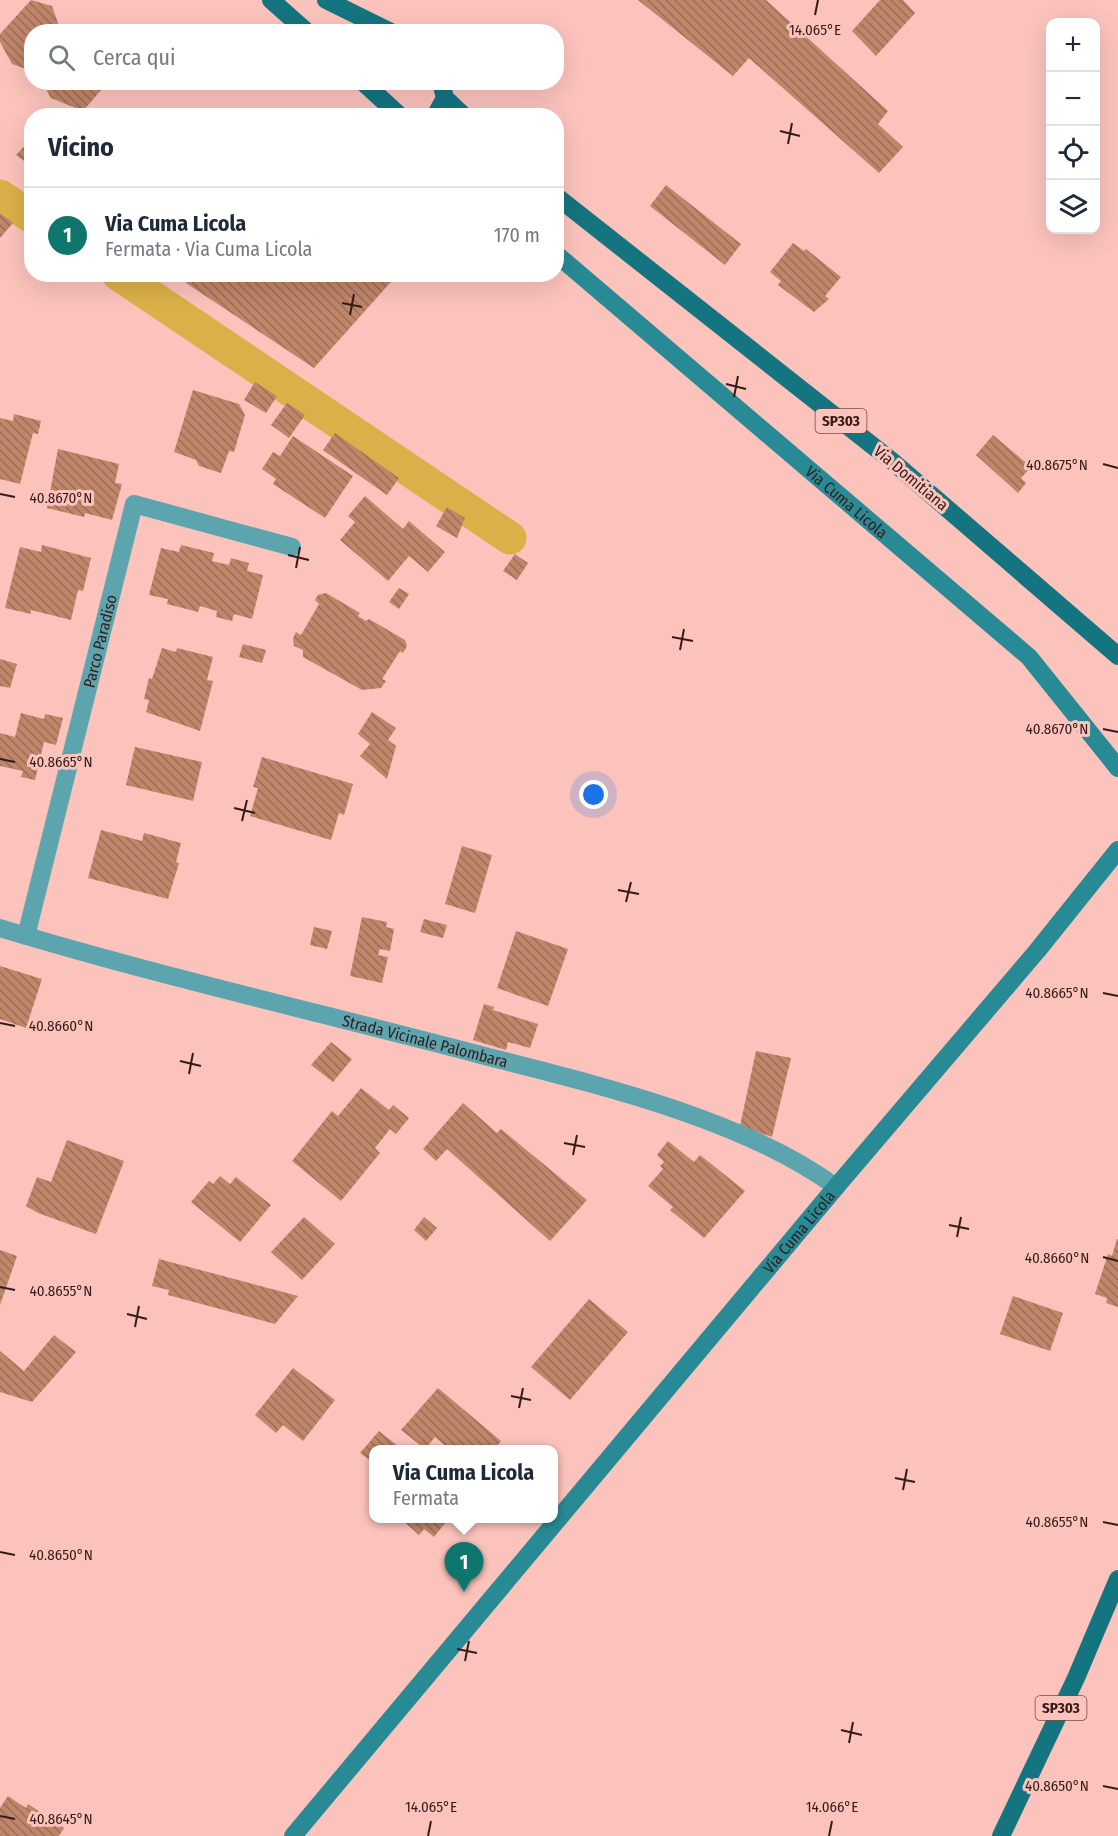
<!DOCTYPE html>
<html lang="it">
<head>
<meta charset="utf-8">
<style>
	body { margin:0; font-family:"Fira Sans Condensed",sans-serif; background:#f6f6f7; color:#1f2937 }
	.controls { position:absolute; right:18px; top:18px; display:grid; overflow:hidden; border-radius:12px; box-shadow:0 6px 24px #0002 }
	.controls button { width:54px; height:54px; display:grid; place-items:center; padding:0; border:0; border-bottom:2px solid #e0e1e3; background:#fff; color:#1f2937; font:30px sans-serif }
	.you { position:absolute; left:594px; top:795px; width:21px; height:21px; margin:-15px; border:4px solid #fff; border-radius:50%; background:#1a73e8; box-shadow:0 0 0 9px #1a73e833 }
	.badge { display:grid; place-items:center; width:39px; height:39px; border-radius:50%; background:#0f766e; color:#fff; font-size:20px; font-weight:700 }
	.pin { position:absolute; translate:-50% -50px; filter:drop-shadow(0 2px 3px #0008) }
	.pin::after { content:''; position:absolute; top:32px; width:21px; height:18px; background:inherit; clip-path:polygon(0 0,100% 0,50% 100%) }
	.popup { position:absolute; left:369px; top:1445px; width:189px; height:78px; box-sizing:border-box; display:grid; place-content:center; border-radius:12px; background:#fff; filter:drop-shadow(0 2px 4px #0005); font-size:20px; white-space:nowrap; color:#747a83 }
	.popup b { font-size:22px; color:#1f2937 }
	.popup::after { content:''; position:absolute; left:50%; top:100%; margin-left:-12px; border:12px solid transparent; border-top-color:#fff }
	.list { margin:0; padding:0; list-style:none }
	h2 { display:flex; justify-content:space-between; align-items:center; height:78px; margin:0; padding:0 24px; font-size:26px }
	h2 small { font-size:20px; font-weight:400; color:#747a83 }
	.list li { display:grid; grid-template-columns:39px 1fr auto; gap:18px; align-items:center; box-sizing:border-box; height:96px; padding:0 24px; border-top:2px solid #e0e1e3 }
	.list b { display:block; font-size:22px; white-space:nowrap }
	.list p { margin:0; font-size:20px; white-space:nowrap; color:#747a83 }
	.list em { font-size:20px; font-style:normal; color:#747a83 }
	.icon { flex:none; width:33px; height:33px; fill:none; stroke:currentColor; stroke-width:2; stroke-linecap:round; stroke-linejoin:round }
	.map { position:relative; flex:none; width:1118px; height:1836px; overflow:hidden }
	.search { position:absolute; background:#fff; box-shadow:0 6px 24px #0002; left:24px; top:24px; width:540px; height:66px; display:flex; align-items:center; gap:15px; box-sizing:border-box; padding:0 21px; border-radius:24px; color:#747a83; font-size:22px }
	.panel { position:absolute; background:#fff; box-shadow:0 6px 24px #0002; left:24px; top:108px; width:540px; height:174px; border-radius:24px }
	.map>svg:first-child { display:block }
</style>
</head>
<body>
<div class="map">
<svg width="1118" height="1836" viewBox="0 0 1118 1836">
	<defs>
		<pattern id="building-back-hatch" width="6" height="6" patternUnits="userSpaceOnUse" patternTransform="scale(1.5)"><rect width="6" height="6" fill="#c0866a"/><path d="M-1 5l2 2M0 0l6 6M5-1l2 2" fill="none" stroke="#9d6d56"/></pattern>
	</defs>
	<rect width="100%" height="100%" fill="#fbc3bc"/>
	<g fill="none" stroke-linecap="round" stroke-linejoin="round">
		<!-- canal -->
		<path stroke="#dbb048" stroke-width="33" d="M0,196L32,217
			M118,274L510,538"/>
	</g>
	<!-- building -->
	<path fill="url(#building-back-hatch)" d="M31,0L52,6L61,32H32V71L12,64L0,42V34Z
		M638,0H766L888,111L878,124L903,147L879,173L749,58L733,76Z
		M880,0H903L915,13L876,56L852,31Z
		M42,82H108L83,111L51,98Z
		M32,138V167L16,155Z
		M666,185L741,244L725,265L650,206Z
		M0,213L13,223L0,238Z
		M793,243L804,251L806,249L841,277L825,296L829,299L814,312L778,285L781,281L770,272Z
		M194,274H398L314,368L186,283Z
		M255,382L277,396L266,413L244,400Z
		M193,390L239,404L245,415L234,452L229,451L221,473L199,466L196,460L174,452Z
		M287,403L305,415L289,438L271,425Z
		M14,414L41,421L38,434L33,433L20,484L0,479V418L13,421Z
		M335,433L399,478L387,495L323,450Z
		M993,435L1031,467L1021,478L1026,483L1018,493L976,455Z
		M293,436L353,476L325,518L273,484L276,479L262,469L273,452L280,456Z
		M58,449L119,464L115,483L122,484L112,520L85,513L84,517L47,508Z
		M365,496L403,529L409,521L445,552L428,572L409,556L388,581L340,540L355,522L348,516Z
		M447,507L465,518L457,538L436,526Z
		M42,545L91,558L83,591L78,590L71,620L31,610V614L5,608L20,547L41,552Z
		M181,545L214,553L212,561L229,565L231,558L249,563L247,571L263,575L252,619L234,614L232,621L216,617L217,611L200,606L198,612L167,604L168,599L149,595L161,548L179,552Z
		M515,554L528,563L517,580L503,571Z
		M399,588L409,594L399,609L389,602Z
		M326,593L360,613L358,616L366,621L369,619L405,640L407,646L403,653L400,651L382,679L386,681L381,688L362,690L303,657V650L294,646L293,638L296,632L301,635L319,604L315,600L318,595Z
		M243,644L266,650L262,663L239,657Z
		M162,648L176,652L177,648L213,657L207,680L213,681L200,731L146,712L149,700L144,699L149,678L152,679Z
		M0,659L17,664L10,688L0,686Z
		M372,712L396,728L388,740L396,746L387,779L360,756L370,744L358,734Z
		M21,713L44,719L45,714L63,718L56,745L44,742L35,780L21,777L23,771L0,766V733L15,737Z
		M135,747L202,762L193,801L126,785Z
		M262,757L353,784L344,815L339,813L331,840L250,816L258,788L253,787Z
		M101,830L142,841L144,833L181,843L176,862L179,863L168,899L88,878Z
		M462,846L492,855L475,913L445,904Z
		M362,917L387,922L386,927L394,929L390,951L380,949L378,955L388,957L382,983L350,976Z
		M424,919L447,925L443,938L420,932Z
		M314,927L332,931L327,949L310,945Z
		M516,931L568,949L548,1006L497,988Z
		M0,966L42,979L26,1028L0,1019Z
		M484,1004L494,1007L493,1010L538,1024L530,1048L508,1042L506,1050L473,1040Z
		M331,1042L352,1059L333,1082L311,1065Z
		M756,1051L791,1058L772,1137L740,1126Z
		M361,1088L389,1110L393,1105L409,1118L396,1134L390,1129L375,1148L380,1153L341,1201L292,1161L332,1111L338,1116Z
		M463,1103L497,1133L501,1129L587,1200L550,1241L447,1149L436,1161L423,1149Z
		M67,1140L124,1161L96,1234L38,1213L26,1206L37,1177L51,1182Z
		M668,1141L694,1162L700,1155L745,1191L704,1238L670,1210L673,1207L648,1186L663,1169L660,1166L664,1162L657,1155Z
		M220,1176L230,1184L236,1177L271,1205L240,1242L191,1202L209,1181L213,1184Z
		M304,1217L335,1244L302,1280L271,1252Z
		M424,1217L437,1228L426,1241L414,1230Z
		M1117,1239H1118V1307L1106,1303L1107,1298L1095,1294L1108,1254L1112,1256Z
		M0,1250L17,1256L0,1305Z
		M159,1259L298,1296L275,1324L168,1295L169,1290L152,1286Z
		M1013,1296L1063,1313L1050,1351L1000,1334Z
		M589,1299L628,1332L570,1400L531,1367Z
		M54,1335L76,1352L32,1402L0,1392V1351L24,1371Z
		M293,1368L335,1400L303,1441L283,1425L276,1433L255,1415Z
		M438,1388L501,1441L494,1450H450L435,1437L425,1449L401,1430Z
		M379,1431L403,1450H374V1463L360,1453Z
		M400,1518H449L434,1537L424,1529L419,1535Z
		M8,1796L26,1808L28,1804L64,1828L59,1836H0V1808Z"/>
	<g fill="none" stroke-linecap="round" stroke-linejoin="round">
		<!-- street -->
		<g stroke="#5da5ae" stroke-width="18">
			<path id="s1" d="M0,928C159,976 321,1013 481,1055C594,1084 742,1118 836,1187"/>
			<path id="s2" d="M26,936L134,504L292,547"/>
		</g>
		<!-- secondary -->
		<g stroke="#288a95" stroke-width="18">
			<path id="s3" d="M556,254L1029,657L1118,768"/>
			<path id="s4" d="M293,1836L836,1187L1037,951L1118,850"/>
		</g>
		<!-- primary -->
		<path stroke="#14747f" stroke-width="18" d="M271,0L307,32
			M326,0L391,32
			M363,82L400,116
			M441,82L445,98L464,116
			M435,116L445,98
			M556,196L892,461L1118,656
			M1001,1836L1076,1678L1118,1579"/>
	</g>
	<!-- ticks -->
	<path fill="none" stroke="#351b19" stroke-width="2" d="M815,15L818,0M780,131L800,136M788,144L792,123M342,303L362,307M350,315L354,294M726,384L746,389M734,397L738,376M1103,464L1118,468M0,494L15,497M288,555L309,560M296,568L300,547M672,637L693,641M680,650L684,629M1103,729L1118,732M0,759L15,762M234,808L255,813M242,821L247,800M618,890L639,894M626,902L631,882M1103,993L1118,996M0,1023L15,1026M180,1061L201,1066M189,1074L193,1053M564,1143L585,1147M573,1155L577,1135M949,1225L969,1229M957,1237L961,1217M1103,1257L1118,1261M0,1287L15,1290M127,1314L147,1319M135,1327L139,1306M511,1396L531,1400M519,1408L523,1388M895,1478L915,1482M903,1490L907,1469M1103,1522L1118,1525M0,1552L15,1555M457,1649L477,1653M465,1661L469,1641M841,1730L862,1735M849,1743L853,1722M1103,1786L1118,1789M0,1816L15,1819M428,1836L431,1821M829,1836L832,1821"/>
	<g text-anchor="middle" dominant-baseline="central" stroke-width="6" stroke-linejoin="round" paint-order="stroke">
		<!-- shield labels -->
		<g fill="#fbc3bc" stroke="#704d4a" stroke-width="1.5">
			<rect x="815.5" y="409" width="51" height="24" rx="4.5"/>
			<rect x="1035.5" y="1696" width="51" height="24" rx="4.5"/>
		</g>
		<g font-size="15" font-weight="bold" fill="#351b19">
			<text x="841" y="421">SP303</text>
			<text x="1061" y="1708">SP303</text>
		</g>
		<!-- street labels -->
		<g font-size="16" fill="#351b19" stroke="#fbc3bc">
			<text transform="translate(911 478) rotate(40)">Via Domitiana</text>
			<text stroke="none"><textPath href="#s3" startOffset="382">Via Cuma Licola</textPath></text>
			<text stroke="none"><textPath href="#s2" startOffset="304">Parco Paradiso</textPath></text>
			<text stroke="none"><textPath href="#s1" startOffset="440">Strada Vicinale Palombara</textPath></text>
			<text stroke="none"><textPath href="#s4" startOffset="788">Via Cuma Licola</textPath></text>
		</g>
	</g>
	<g font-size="15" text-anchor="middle" fill="#351b19" stroke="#fbc3bc" stroke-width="6" stroke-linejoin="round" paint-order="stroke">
		<text x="815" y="35">14.065°E</text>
		<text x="1057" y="470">40.8675°N</text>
		<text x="61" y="503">40.8670°N</text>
		<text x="1057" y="734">40.8670°N</text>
		<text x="61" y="767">40.8665°N</text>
		<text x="1057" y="998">40.8665°N</text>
		<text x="61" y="1031">40.8660°N</text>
		<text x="1057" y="1263">40.8660°N</text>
		<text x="61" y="1296">40.8655°N</text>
		<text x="1057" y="1527">40.8655°N</text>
		<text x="61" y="1560">40.8650°N</text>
		<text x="1057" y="1791">40.8650°N</text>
		<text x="431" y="1812">14.065°E</text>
		<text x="832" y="1812">14.066°E</text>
		<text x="61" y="1824">40.8645°N</text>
	</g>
</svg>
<div class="controls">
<button>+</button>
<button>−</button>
<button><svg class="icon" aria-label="locate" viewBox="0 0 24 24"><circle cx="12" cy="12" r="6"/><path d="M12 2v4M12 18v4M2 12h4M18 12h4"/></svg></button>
<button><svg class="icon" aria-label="layers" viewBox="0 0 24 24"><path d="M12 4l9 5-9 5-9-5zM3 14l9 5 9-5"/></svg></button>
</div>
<div class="you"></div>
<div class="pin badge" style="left:464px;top:1592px">1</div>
<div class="popup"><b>Via Cuma Licola</b>Fermata</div>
<div class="search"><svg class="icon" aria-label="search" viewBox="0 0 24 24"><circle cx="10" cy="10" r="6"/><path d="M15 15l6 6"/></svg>Cerca qui</div>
<section class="panel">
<h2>Vicino<small></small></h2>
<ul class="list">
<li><span class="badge">1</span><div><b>Via Cuma Licola</b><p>Fermata · Via Cuma Licola</p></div><em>170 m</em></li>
</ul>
</section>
</div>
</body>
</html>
